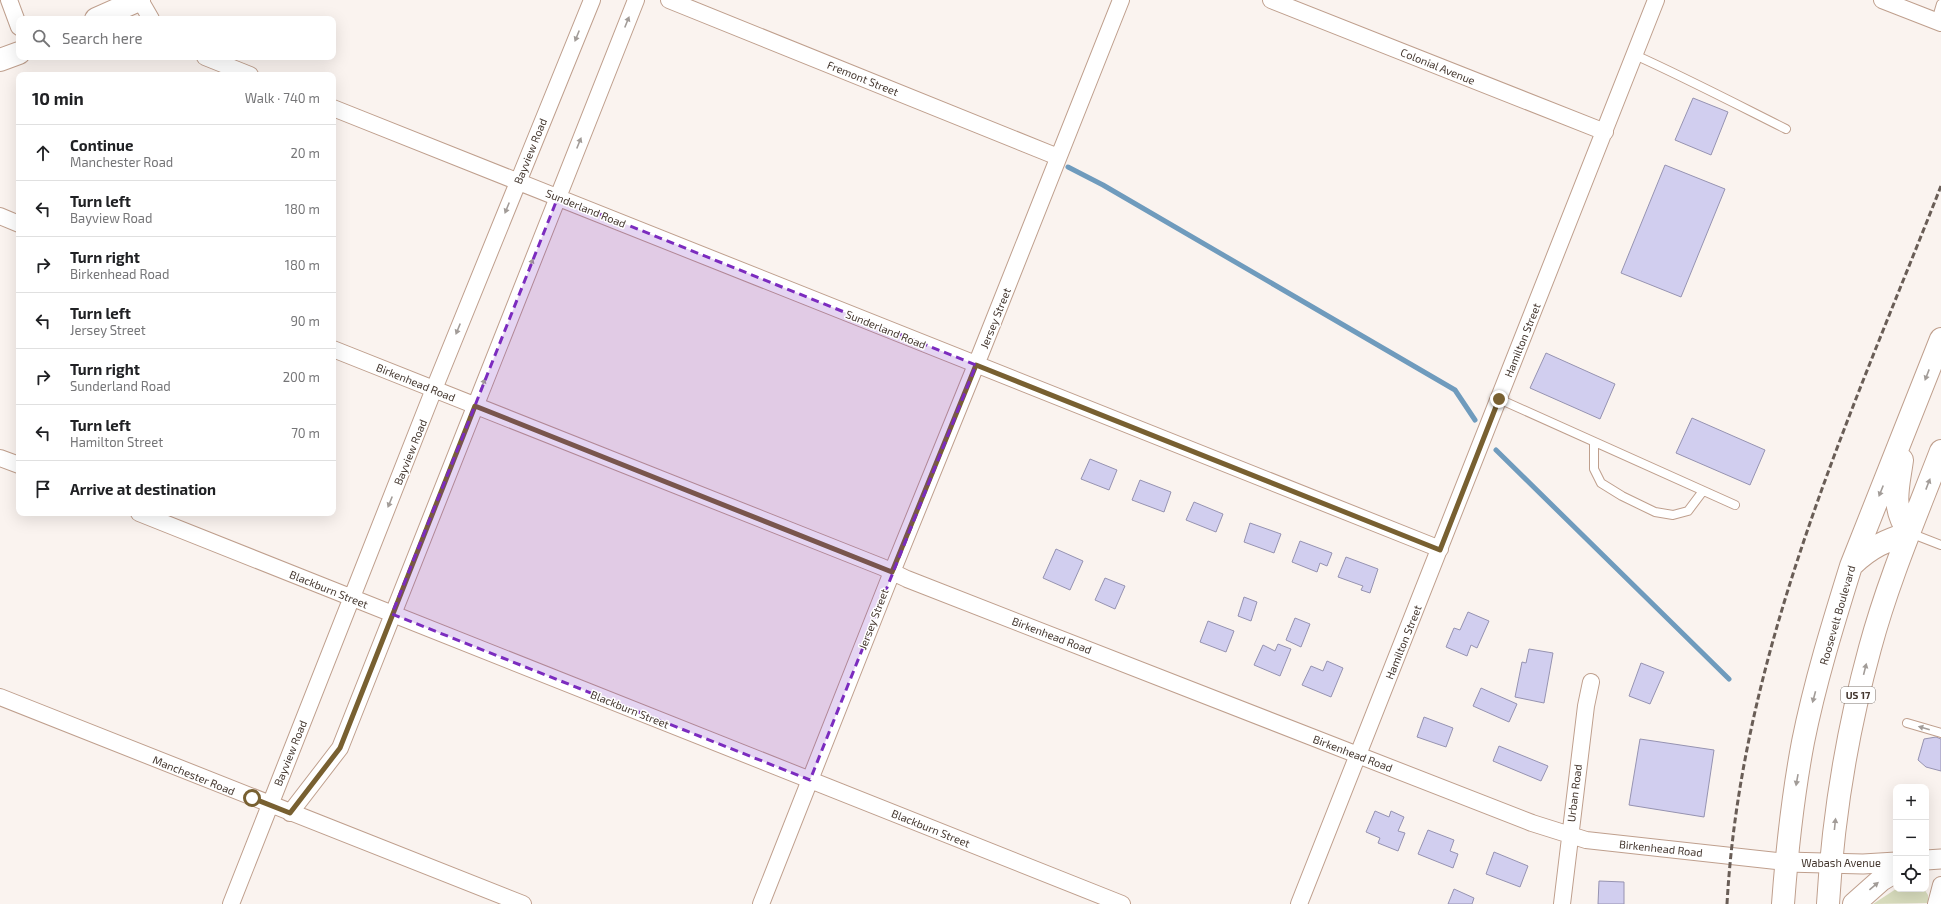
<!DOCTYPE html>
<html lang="en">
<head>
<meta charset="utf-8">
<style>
	body { margin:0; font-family:"Exo 2",sans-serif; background:#f6f6f6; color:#202124 }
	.controls { position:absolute; right:12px; bottom:12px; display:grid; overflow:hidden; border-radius:8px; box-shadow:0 4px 16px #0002 }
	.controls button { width:36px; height:36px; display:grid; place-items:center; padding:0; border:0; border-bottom:1px solid #e0e0e0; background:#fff; color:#202124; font:20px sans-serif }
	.stop { position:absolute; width:12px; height:12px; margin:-9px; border:3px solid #786031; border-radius:50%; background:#fff }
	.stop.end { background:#786031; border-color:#fff; box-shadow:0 1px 4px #0008 }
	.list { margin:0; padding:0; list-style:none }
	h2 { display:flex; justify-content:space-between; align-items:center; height:52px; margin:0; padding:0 16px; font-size:17px }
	h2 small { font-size:13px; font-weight:400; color:#757577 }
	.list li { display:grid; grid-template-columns:26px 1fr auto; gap:12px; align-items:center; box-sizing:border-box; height:56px; padding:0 16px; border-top:1px solid #e0e0e0 }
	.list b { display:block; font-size:15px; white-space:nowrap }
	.list p { margin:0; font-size:13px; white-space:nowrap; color:#757577 }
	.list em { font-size:13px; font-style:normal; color:#757577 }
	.icon { flex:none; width:22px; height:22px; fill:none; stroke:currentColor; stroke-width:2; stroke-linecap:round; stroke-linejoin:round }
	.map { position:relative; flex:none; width:1941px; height:904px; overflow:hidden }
	.search { position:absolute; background:#fff; box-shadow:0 4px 16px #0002; left:16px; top:16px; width:320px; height:44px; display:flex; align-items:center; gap:10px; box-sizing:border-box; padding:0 14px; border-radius:8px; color:#757577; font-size:15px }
	.panel { position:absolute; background:#fff; box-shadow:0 4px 16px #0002; left:16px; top:72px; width:320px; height:444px; border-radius:8px }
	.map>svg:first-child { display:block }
</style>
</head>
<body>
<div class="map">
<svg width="1941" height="904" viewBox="0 0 1941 904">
	<rect width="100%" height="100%" fill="#faf3ef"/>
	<!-- green -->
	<path fill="#d7dbbc" d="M1896,889H1924L1928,895V903L1873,904Z"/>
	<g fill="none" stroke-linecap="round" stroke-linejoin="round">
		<!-- stream -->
		<path stroke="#6f9bbd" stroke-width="5" d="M1068,167L1103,185L1455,390L1475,420
			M1496,450L1729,679"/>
	</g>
	<!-- building -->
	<path fill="#d1ceef" stroke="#9693b1" d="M1693,98L1728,112L1711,155L1675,140Z
		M1665,165L1725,189L1681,297L1621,273Z
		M1546,353L1615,384L1600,419L1530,388Z
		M1692,418L1765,450L1750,485L1676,453Z
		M1090,459L1117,470L1109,490L1081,479Z
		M1140,480L1171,492L1164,512L1132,500Z
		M1194,502L1223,514L1216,532L1186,520Z
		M1250,523L1281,534L1274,553L1244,542Z
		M1300,541L1332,553L1327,566L1320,563L1317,572L1292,562Z
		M1056,549L1083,561L1070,590L1043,578Z
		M1346,557L1378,569L1370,593L1361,590L1363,586L1338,577Z
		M1105,578L1125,586L1115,609L1095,600Z
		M1244,597L1257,602L1251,621L1238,616Z
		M1468,612L1489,621L1477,648L1471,645L1467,656L1446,647L1454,628L1460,630Z
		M1295,618L1310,624L1301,647L1286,640Z
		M1208,621L1234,631L1226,652L1200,642Z
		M1278,644L1291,649L1280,676L1254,665L1263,645L1275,651Z
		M1529,649L1553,653L1544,703L1515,697L1522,662L1526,663Z
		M1327,661L1343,668L1331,697L1302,685L1311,666L1323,671Z
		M1641,663L1664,672L1650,704L1629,696Z
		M1481,688L1517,704L1509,722L1473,706Z
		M1424,717L1453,728L1446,747L1417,737Z
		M1936,737L1941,739V771L1926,767L1918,760L1924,739Z
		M1640,739L1714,750L1704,817L1629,805Z
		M1499,746L1548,766L1541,781L1493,761Z
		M1375,811L1389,817L1391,811L1404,817L1398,831L1405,833L1398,851L1378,843L1380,838L1366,832Z
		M1428,830L1454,840L1450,851L1458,854L1453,868L1418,854Z
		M1494,852L1528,866L1520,887L1486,874Z
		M1599,881L1624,882V904H1598Z
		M1454,889L1474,898L1472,904H1448Z"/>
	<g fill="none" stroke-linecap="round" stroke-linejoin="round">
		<!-- service casing -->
		<g stroke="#bf9f8d" stroke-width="10">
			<path id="service" d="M1936,21L1941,4
				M1635,55C1686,78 1736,104 1786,129
				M1499,399L1735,505
				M1594,442V469L1601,483L1622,496L1655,512L1673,515L1688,511L1703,491
				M1910,533L1941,545
				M1907,723L1941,733"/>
		</g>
		<!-- minor casing -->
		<g stroke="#bf9f8d" stroke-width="18">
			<path id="minor" d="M9,0L19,27
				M140,0L151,19
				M669,0L1058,157
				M1271,0L1605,132
				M1882,0L1941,23
				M205,57L250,75
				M333,108L1440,549
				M0,216L19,224
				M333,349L882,567L907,579L1532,823L1586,840L1786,862
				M0,458L19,465
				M139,513L1122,904
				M0,697L523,904
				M290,813L340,748L636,0
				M231,904L434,389L592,0
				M761,904L892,572L976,365L1121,0
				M1299,904L1656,0
				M1562,904L1586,706L1591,682
				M1936,904L1941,885"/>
		</g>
		<!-- tertiary casing -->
		<g stroke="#bf9f8d" stroke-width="21">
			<path id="tertiary" d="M1926,860L1941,859
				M1786,862L1863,864L1896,862"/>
		</g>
		<!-- primary casing -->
		<g stroke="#bf9f8d" stroke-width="24">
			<path id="primary" d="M96,19L139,0
				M0,60L19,53"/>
		</g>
		<!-- trunk casing -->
		<g stroke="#bf9f8d" stroke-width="24">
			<path id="trunk" d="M1902,460C1898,490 1891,506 1909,533
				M1853,564C1871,547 1885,541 1909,533
				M1783,904C1787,850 1793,795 1803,742C1815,682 1833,624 1851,566L1941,339
				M1828,904C1833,817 1847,732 1870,648C1888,581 1916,516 1941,451
				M1854,904L1881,880L1896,871"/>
		</g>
		<!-- service -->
		<use href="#service" stroke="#fff" stroke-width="8"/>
		<!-- minor -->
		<use href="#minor" stroke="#fff" stroke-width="16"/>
		<!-- tertiary -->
		<use href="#tertiary" stroke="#fff" stroke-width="19"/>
		<!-- primary -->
		<use href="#primary" stroke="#fff" stroke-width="22"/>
		<!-- trunk -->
		<use href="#trunk" stroke="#fff" stroke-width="22"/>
		<!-- rail -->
		<path stroke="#695d56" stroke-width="3" stroke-dasharray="6 3" stroke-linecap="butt" d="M1727,904C1741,652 1850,417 1941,186"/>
	</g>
	<!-- one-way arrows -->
	<defs><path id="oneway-solid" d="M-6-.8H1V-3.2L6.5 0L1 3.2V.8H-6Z"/></defs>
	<g fill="#a29c98">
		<use href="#oneway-solid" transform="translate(627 22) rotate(-68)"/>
		<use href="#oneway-solid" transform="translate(577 36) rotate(112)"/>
		<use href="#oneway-solid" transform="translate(579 143) rotate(-68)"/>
		<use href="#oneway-solid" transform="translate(507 208) rotate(112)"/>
		<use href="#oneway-solid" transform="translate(531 264) rotate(-68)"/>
		<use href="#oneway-solid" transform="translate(458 329) rotate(112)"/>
		<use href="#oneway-solid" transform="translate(1927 375) rotate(111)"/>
		<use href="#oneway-solid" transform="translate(483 384) rotate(-68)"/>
		<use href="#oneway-solid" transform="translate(1928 484) rotate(-69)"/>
		<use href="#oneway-solid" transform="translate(1881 491) rotate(112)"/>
		<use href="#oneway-solid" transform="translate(390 502) rotate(112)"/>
		<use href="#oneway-solid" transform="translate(1865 669) rotate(-76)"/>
		<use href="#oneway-solid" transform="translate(1814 697) rotate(105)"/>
		<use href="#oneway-solid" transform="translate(1924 728) rotate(-164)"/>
		<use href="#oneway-solid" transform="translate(1797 780) rotate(100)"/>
		<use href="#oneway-solid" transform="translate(1835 824) rotate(-84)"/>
		<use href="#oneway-solid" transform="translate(1874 886) rotate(-40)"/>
	</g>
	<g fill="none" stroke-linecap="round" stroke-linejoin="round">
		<!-- route -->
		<path stroke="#786031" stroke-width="5" d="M252,798L290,813L340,748L475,406L892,572L976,365L1440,550L1499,399"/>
	</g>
	<!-- marked area -->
	<path fill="#7b2cbf" fill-opacity="0.2" stroke="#7b2cbf" stroke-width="3" stroke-dasharray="8 5" stroke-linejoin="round" d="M558,197L976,365L810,780L392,614Z"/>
	<g text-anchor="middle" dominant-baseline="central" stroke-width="3" stroke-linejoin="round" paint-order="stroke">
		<!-- shield labels -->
		<rect fill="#fff" stroke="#7d746e" stroke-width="1" x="1841" y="687" width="34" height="16" rx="3"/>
		<g font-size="10" font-weight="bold" fill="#453830">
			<text x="1858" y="695">US 17</text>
		</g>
		<!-- street labels -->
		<g font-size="11" fill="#453830" stroke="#fff">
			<text transform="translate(1438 66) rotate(22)">Colonial Avenue</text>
			<text transform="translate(863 78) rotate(22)">Fremont Street</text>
			<text transform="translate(530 151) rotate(-68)">Bayview Road</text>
			<text transform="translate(586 208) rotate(22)">Sunderland Road</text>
			<text transform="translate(995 318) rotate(-68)">Jersey Street</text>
			<text transform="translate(886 329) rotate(22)">Sunderland Road</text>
			<text transform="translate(1522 340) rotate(-68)">Hamilton Street</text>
			<text transform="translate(416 382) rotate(22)">Birkenhead Road</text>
			<text transform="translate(410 452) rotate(-68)">Bayview Road</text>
			<text transform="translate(329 589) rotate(22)">Blackburn Street</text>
			<text transform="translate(1837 615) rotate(-74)">Roosevelt Boulevard</text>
			<text transform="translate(873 619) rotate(-69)">Jersey Street</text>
			<text transform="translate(1052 635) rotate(21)">Birkenhead Road</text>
			<text transform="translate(1403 642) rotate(-68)">Hamilton Street</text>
			<text transform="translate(630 709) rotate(22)">Blackburn Street</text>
			<text transform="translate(290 753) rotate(-68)">Bayview Road</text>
			<text transform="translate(1353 753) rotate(21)">Birkenhead Road</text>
			<text transform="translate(194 775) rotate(22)">Manchester Road</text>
			<text transform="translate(1574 793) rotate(-83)">Urban Road</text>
			<text transform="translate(931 828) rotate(22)">Blackburn Street</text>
			<text transform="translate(1661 848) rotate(6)">Birkenhead Road</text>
			<text x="1841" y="862">Wabash Avenue</text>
		</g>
	</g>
</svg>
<div class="controls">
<button>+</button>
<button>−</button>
<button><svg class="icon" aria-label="locate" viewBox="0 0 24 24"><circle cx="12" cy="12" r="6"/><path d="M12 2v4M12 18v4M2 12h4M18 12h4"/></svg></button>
</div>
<div class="stop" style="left:252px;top:798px"></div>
<div class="stop end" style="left:1499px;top:399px"></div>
<div class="search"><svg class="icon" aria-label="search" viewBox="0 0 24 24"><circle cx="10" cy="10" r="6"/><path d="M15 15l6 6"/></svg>Search here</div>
<section class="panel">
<h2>10 min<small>Walk · 740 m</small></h2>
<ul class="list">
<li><svg class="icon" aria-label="ahead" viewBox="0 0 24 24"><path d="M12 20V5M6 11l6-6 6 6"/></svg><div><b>Continue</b><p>Manchester Road</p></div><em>20 m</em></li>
<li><svg class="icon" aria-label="left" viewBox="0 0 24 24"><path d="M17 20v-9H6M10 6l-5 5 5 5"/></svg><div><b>Turn left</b><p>Bayview Road</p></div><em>180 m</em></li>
<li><svg class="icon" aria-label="right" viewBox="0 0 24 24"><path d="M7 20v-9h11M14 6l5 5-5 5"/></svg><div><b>Turn right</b><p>Birkenhead Road</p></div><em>180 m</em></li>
<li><svg class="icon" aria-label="left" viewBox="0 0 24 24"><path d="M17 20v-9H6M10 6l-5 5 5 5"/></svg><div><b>Turn left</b><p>Jersey Street</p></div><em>90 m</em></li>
<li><svg class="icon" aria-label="right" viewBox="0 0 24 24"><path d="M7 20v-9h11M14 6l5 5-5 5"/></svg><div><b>Turn right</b><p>Sunderland Road</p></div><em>200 m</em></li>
<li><svg class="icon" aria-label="left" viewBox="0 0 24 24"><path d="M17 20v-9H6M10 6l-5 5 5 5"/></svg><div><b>Turn left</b><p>Hamilton Street</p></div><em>70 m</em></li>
<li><svg class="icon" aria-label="arrive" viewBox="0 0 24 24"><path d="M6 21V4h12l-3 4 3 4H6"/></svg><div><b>Arrive at destination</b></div></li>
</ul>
</section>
</div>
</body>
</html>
